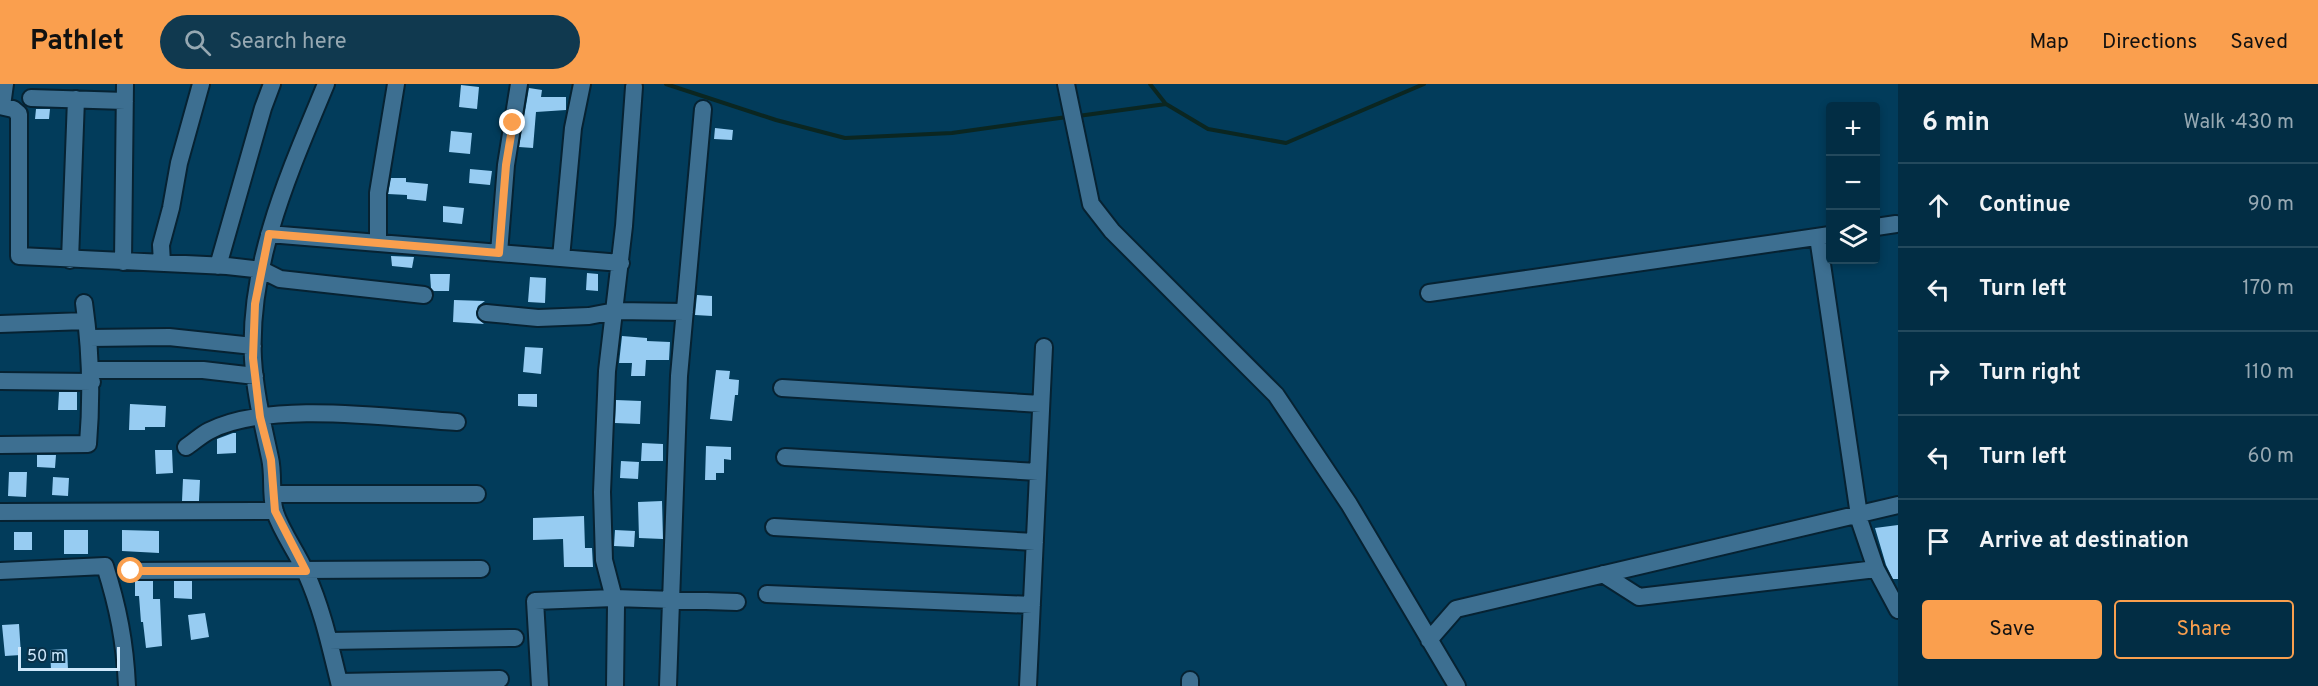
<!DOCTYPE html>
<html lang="en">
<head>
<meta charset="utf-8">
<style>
	body { margin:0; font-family:Overpass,sans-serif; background:#10394f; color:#f1f3f6 }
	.controls { position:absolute; right:18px; top:18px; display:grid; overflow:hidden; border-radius:6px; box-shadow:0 3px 9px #0003 }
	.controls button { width:54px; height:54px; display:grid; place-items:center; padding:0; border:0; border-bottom:2px solid #23495d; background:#022d44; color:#f1f3f6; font:30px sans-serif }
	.scale { position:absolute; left:18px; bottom:15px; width:102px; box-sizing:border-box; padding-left:6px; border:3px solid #cee8fc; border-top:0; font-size:16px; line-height:21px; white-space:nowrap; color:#cee8fc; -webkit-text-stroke:4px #083149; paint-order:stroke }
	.stop { position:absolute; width:18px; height:18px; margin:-14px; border:4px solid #fa9f4e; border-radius:50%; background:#fff }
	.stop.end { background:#fa9f4e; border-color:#fff; box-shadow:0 2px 6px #0008 }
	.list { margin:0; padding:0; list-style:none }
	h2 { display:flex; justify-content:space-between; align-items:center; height:78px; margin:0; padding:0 24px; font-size:26px }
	h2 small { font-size:20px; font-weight:400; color:#96a8b2 }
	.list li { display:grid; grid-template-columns:39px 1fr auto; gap:18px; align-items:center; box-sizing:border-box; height:84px; padding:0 24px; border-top:2px solid #23495d }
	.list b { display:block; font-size:22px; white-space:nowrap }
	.list em { font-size:20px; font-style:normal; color:#96a8b2 }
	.actions { display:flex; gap:12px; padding:18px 24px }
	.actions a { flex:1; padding:14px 0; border:2px solid #fa9f4e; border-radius:6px; text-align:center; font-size:21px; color:#fa9f4e }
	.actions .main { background:#fa9f4e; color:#111 }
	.icon { flex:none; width:33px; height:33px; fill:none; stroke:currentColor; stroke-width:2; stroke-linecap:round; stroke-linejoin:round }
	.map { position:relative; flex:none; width:1898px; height:602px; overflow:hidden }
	header { display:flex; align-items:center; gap:36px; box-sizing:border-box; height:84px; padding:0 30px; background:#fa9f4e; color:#111 }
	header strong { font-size:28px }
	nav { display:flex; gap:33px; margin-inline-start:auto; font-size:21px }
	.search { width:420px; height:54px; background:#10394f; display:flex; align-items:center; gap:15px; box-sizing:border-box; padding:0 21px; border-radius:33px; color:#96a8b2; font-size:22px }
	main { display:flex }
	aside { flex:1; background:#022d44 }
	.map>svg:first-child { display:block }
</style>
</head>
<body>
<header>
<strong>Pathlet</strong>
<div class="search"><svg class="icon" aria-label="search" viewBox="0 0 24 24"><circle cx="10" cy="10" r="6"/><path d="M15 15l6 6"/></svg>Search here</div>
<nav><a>Map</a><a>Directions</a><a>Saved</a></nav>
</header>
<main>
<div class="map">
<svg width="1898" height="602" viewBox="0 0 1898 602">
	<rect width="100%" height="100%" fill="#023c5b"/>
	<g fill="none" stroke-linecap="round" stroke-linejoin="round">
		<!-- stream -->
		<path stroke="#0b2621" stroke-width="4" d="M666,0L776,36L845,54L952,49L1067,33
			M1150,0L1165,19
			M1078,32L1166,20L1208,45L1286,59L1424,0"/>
	</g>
	<!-- building -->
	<path fill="#97ccf2" d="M461,1L479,3L477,25L459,23Z
		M529,4L542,6L541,13H566V26L536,28L533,64L519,63Z
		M36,25H50L49,35H35Z
		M715,44L733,46L732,56L714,55Z
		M451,47L472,49L470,70L449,68Z
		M470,85L492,87L490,101L469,99Z
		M391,94H406V98L428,100L426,117L407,115V111L388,110Z
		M443,122L464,124L462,140L443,138Z
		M391,172L414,173L412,184L392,182Z
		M587,189L598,190V207L586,206Z
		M430,190H450L449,207H434L431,204Z
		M530,193L546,194L545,219L528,218Z
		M697,211L712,212V232L695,231Z
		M454,216L485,217L478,222L476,229L477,234L484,240L453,238Z
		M622,252L647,254V257L670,258L669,276H646L645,292H631L632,279H619Z
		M525,263L543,264L541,290L523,288Z
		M716,286L730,287L729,295L739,296L738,311H735L732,337L710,335Z
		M59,308H77V326H58Z
		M518,310H537V323L518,322Z
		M616,316L641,317L640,340L615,339Z
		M130,320L166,322L165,343H145V346H129Z
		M233,349H236V369L217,370V355Z
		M642,359L663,360V377H641Z
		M706,362L731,363V376L724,375V389H716V396H705Z
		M155,366H172L173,389L156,390Z
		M37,371H56L55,384L37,383Z
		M621,377L639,378L638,395L620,394Z
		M9,388H27L26,413L8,412Z
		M53,393L69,394L68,412L52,411Z
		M183,395L200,396L199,417H182Z
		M662,417L663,455L639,454L638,418Z
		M584,432L585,464H592L593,483H564L563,455L533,456V434Z
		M1898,441V495H1893L1886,481L1875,444Z
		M64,446H88V470H64Z
		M122,446L159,447V469L122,467Z
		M615,446L635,447L634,463L614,462Z
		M14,448H32V466H14Z
		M135,497H153V515H160L162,562L146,564L143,538H141L139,512H135Z
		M174,497H192V515L174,514Z
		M205,529L209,553L191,556L188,531Z
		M19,540L21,571L5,572L2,541Z
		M67,565L68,585L51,586L50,566Z"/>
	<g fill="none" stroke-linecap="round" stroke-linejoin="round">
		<!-- minor casing -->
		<g stroke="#062232" stroke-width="20">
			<path id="minor" d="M326,0C290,87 248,179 253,275C255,309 263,341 270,374C274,391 270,411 275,428C282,449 297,468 306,489C323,527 330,562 340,602
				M1066,0L1091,120L1112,147L1276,311L1349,420L1457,602
				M31,14L125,17
				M0,22L13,25L19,30V172L227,182L262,186L280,195L424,211
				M2,22L5,0
				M1876,143L1896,140
				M269,150L621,179
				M1818,153L1860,438L1876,485L1898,526
				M378,159V109L396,0
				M499,169L506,81L519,0
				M561,174L573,44L582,0
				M70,176L76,15
				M123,178L125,0
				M162,179L161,161L171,124L179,79L201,0
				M218,182L263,24L272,0
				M1429,209L1830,151
				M486,229L538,234L589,232L615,227L685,228
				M0,240L86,237
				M89,254L169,253L253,262
				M91,286H203L255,292
				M0,297L92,298
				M782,304L1041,320
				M0,361L88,360C92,312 91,268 84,219
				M186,363C194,358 201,351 209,347C268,316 391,334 457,338
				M785,373L1038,388
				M273,410H477
				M0,428L275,427
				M774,443L1035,458
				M0,487L105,482C118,523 125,558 127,602
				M131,487L481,485
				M1603,490L1639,513L1876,485
				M767,510L1032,521
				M1429,556L1456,525L1898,421
				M329,557L515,554
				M339,598L500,595
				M540,602L535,517L614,514L737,518
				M615,602L616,522L604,476L602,408L607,287L624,142L634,3
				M668,602L679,292L703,25
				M1028,602L1044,263
				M1190,602V596"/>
		</g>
		<!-- minor -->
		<use href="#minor" stroke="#3d6f91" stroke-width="16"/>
	</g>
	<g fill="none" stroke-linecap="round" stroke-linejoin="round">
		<!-- route -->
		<path stroke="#fa9f4e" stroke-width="8" d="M131,487H306L275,427L271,376L260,333L253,274L255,220L269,150L499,169L506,81L513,39"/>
	</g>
</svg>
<div class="controls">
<button>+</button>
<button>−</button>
<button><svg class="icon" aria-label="layers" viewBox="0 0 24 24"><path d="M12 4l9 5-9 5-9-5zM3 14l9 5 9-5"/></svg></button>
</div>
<div class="scale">50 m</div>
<div class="stop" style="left:131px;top:487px"></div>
<div class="stop end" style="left:513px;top:39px"></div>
</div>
<aside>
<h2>6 min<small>Walk · 430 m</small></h2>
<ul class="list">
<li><svg class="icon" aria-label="ahead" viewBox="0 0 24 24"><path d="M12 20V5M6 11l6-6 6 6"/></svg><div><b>Continue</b></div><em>90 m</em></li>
<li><svg class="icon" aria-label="left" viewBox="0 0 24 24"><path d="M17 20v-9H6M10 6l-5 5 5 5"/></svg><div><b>Turn left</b></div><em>170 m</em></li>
<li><svg class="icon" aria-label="right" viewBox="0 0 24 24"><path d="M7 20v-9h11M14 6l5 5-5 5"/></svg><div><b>Turn right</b></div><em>110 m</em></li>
<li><svg class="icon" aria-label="left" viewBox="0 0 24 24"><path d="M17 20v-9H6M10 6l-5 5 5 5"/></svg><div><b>Turn left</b></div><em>60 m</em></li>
<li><svg class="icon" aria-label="arrive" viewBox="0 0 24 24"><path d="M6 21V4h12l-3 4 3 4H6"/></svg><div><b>Arrive at destination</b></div></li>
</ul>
<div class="actions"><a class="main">Save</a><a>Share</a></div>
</aside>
</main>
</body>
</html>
